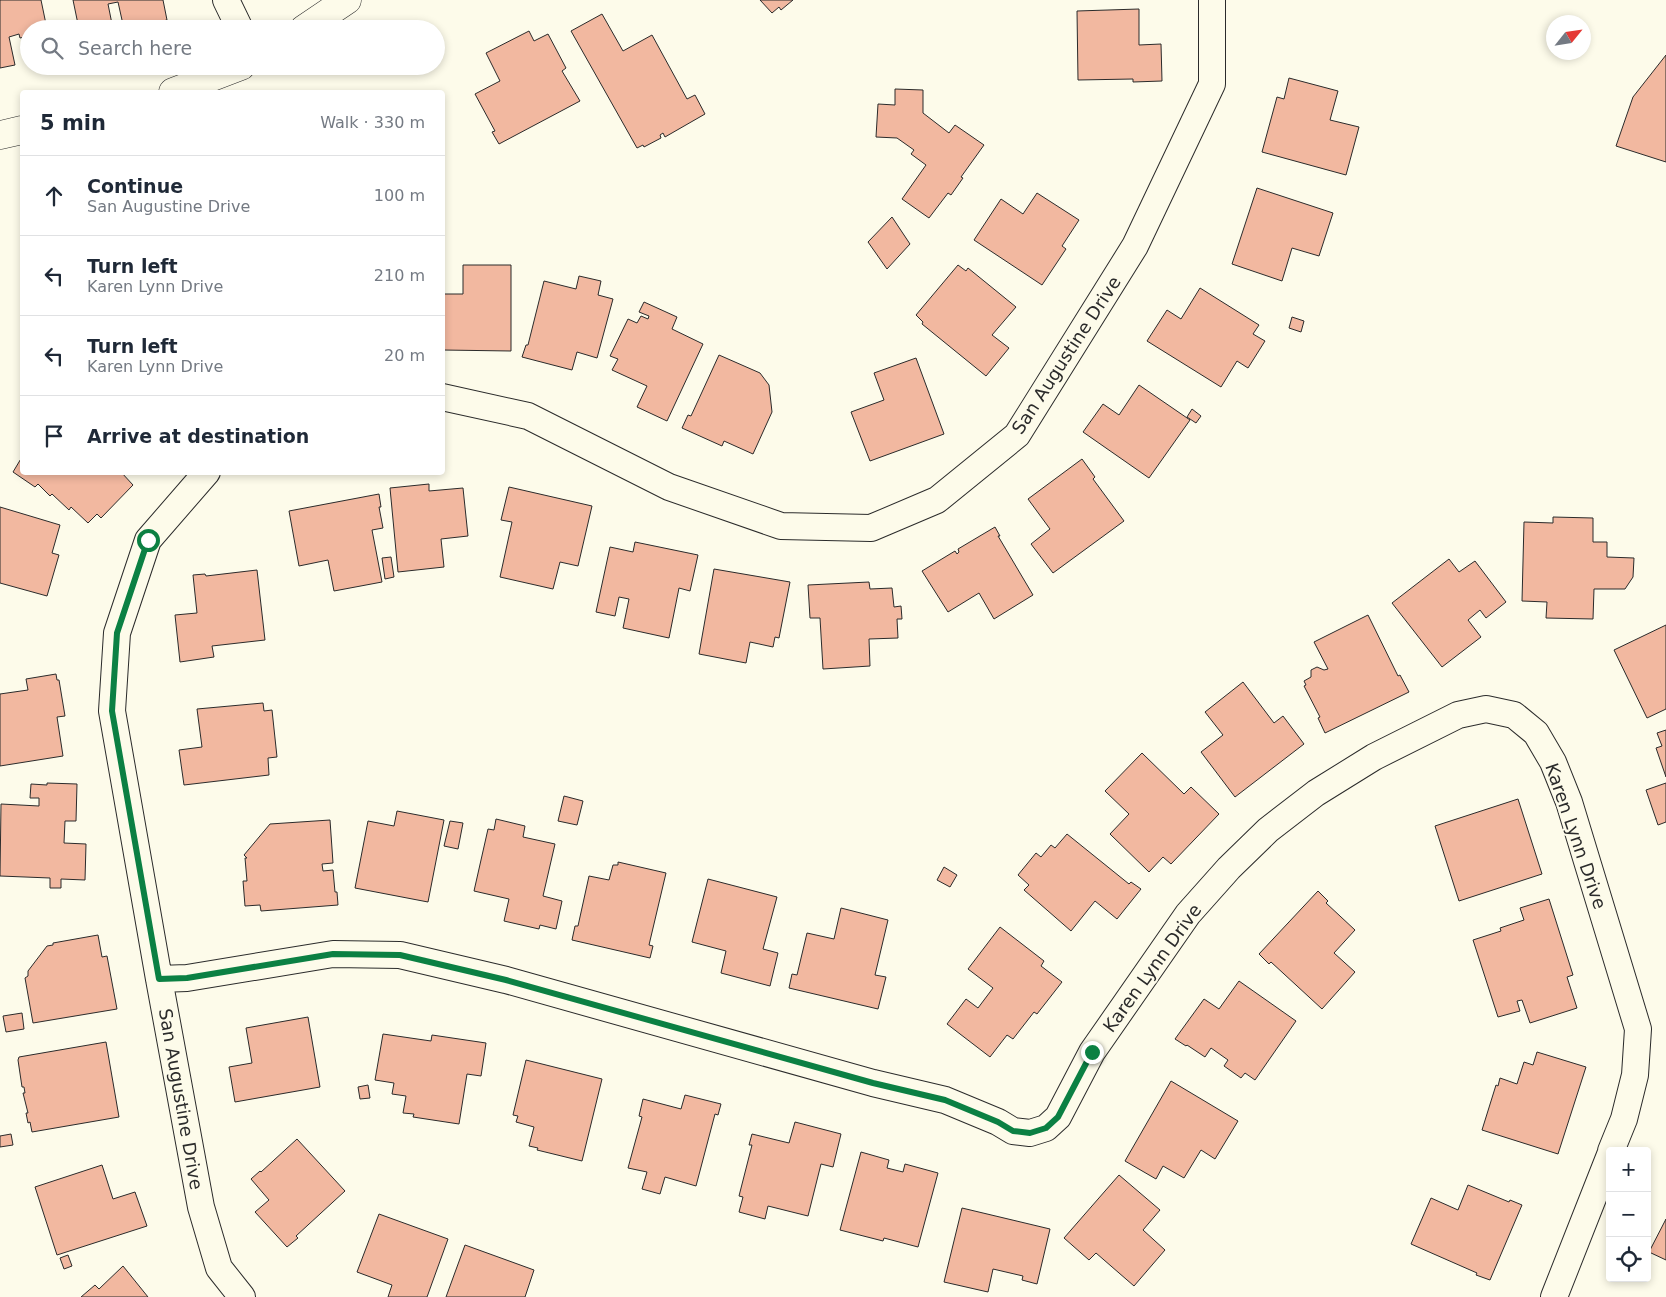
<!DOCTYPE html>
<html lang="en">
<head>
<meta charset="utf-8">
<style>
	body { margin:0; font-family:"DejaVu Sans",sans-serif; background:#f6f6f7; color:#1f2937 }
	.controls { position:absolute; right:15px; bottom:15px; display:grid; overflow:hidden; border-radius:5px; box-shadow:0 2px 8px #0003 }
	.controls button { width:45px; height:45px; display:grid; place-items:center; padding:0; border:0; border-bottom:1px solid #e0e1e3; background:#fff; color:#1f2937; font:25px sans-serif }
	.compass { position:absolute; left:1546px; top:15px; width:45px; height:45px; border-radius:50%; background:#fff; box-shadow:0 2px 8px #0003; rotate:60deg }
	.stop { position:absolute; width:15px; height:15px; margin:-11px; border:4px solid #0b8043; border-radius:50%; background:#fff }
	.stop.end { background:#0b8043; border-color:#fff; box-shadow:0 1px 5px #0008 }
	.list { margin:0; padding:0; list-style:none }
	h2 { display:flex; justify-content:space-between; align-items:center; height:65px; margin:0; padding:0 20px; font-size:21px }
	h2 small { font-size:16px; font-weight:400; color:#747a83 }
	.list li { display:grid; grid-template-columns:32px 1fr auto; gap:15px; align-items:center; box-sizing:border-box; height:80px; padding:0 20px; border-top:1px solid #e0e1e3 }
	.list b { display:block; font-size:19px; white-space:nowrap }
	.list p { margin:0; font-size:16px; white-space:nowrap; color:#747a83 }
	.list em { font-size:16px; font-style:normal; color:#747a83 }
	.icon { flex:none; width:28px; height:28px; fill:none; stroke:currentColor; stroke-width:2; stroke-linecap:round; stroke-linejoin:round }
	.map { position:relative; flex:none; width:1666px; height:1297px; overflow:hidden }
	.search { position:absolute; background:#fff; box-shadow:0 2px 8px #0003; left:20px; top:20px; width:425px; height:55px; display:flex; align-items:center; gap:12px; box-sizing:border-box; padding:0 18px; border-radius:28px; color:#747a83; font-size:19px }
	.panel { position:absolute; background:#fff; box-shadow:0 2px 8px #0003; left:20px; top:90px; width:425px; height:385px; border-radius:5px }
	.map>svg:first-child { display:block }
</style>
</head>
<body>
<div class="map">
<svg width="1666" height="1297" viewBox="0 0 1666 1297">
	<rect width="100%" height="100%" fill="#fdfbea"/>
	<!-- building -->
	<path fill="#f2b8a0" stroke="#2b2b2b" d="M0,0H41L47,29H29V36L20,38L19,34L9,37L15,65L0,68Z
		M73,0H163L167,20L124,29L118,2L108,4L113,29H79Z
		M760,0H793L781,10L779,7L772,13Z
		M1139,9V45L1161,44L1162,81L1133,82V79L1078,80L1077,11Z
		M602,14L623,51L652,35L687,99L695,95L705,114L665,137L663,133L660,135L661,138L644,147L643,145L637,148L571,31Z
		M529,31L534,41L548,34L566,68L562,71L580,101L499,144L492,132L495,131L475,94L500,81L486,53Z
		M1666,55V162L1616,146L1633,97Z
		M1289,78L1338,91L1330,120L1359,127L1346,175L1262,152L1277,97L1284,99Z
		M895,89L923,90V113L949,133L955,125L984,145L961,177L963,178L951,195L948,193L929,218L902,199L926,165L911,154L914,150L897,138L876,137L878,104L895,105Z
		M1257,188L1333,213L1319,256L1292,248L1282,281L1232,264Z
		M1037,193L1079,220L1062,246L1066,249L1042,285L974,240L1001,199L1023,214Z
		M892,217L910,244L887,269L868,242Z
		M463,265H511V351L442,350V294H463Z
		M958,265L966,271L968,268L1016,307L992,335L1009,348L986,376L922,324L923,322L916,315Z
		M579,276L601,281L598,295L613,299L597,358L577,352L572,370L522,357L526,345H528L544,281L576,289Z
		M1200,288L1259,325L1253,334L1265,341L1248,368L1237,361L1221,387L1147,341L1167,310L1181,319Z
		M644,302L677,317L672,329L703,344L667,421L637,407L647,386L612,370L618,359L610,356L628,319L637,323L641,316L648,319L649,316L639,312Z
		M1292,317L1304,321L1301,332L1289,328Z
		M719,355L760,373L769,385L772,412L753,454L724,441L722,446L682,428L688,415L691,416Z
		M916,358L944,434L870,461L851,412L884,400L874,373Z
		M1139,385L1190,420L1149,478L1083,432L1103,404L1119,415Z
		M1192,409L1201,416L1196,423L1187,417Z
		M22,457V472H121L133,485L101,518L97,514L88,523L71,507L69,510L52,494L50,496L38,484L35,487L13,472Z
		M1082,459L1095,477L1093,479L1124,521L1053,573L1031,544L1050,529L1028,499Z
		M429,484V491L463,488L468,536L441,539L444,567L398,572L390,488Z
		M509,487L592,506L578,566L560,562L553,589L500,577L512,522L501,520Z
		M379,494L381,507H379L383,528L372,530L382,582L334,591L328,560L299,566L289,511Z
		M0,507L60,525L52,553L59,555L47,596L0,583Z
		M1553,517L1593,518V542H1607V557L1634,558L1633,577L1625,589H1594L1593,619L1546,618L1547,602L1522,601L1524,522L1553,523Z
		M995,527L1000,536H998L1033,595L994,619L979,593L948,612L922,571L955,551L957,554L959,552L958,549Z
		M635,542L698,555L690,591L679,588L669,638L623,628L629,599L619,597L615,616L596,612L610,547L633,552Z
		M391,557L394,577L385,579L382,558Z
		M1449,559L1459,572L1475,561L1506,602L1486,618L1480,610L1468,620L1481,637L1442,667L1392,603Z
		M714,569L790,582L779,638L775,637L773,647L750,642L746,663L699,654Z
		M257,570L265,640L212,646L214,657L180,662L175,615L197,613L193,575L205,574L206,576Z
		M869,582L870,589L892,588L894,607L901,606L902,619H897L898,638L869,639L870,666L823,669L820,618H810L808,585Z
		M1368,615L1398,676L1400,675L1409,692L1325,733L1318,718L1320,717L1304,686L1306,685L1304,681L1311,677V670L1317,667L1324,670L1328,669L1314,642Z
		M1666,625V709L1647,718L1614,650Z
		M56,674L57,680H59L65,716L57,717L63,756L0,766V694L28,690L26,679Z
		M1243,682L1274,723L1283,716L1304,744L1235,797L1201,752L1223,735L1205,712Z
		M263,703L264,711L272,710L277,757L268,758L269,775L184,785L179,750L202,747L197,709Z
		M1666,730V777L1656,748L1662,746L1657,733Z
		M1142,753L1184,794L1191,787L1219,814L1171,864L1163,857L1149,872L1110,834L1129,814L1105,791Z
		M47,783L77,784L76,821H65L64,843L86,844L85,880L61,879V888H50V878L0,876L1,804L39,806V798H30L31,784L47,785Z
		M1666,783V822L1658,825L1646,790Z
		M564,796L583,801L577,825L558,821Z
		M1518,799L1542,874L1459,901L1435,826Z
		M397,811L444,820L428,902L355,888L368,821L394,826Z
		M496,819L525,826L523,837L555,844L543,896L562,901L556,929L540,925L539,929L504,921L509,899L474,891L488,829L494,830Z
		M330,820L333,863L322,864L323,871L333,870L335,892H337L338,905L261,911L260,905L245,906L243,881H247L245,858H247L244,855L270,824Z
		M450,821L463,823L458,849L444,846Z
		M1067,834L1129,884L1131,882L1141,889L1117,919L1095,901L1071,931L1024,890L1029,885L1018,875L1036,853L1041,857L1051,845L1055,848Z
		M618,862L666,873L649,945L653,946L650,958L572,940L575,926H578L589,876L609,880L613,865H618Z
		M944,867L957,875L950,887L937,880Z
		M708,879L777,897L763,949L778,953L770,986L721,973L726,951L692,942Z
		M1318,891L1328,901L1326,903L1355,930L1334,953L1355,972L1322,1009L1271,962L1269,964L1259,954Z
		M1549,899L1573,975L1567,977L1577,1008L1530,1023L1522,1000L1517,1001L1520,1011L1498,1017L1473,940L1501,931L1500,928L1524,920L1520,908Z
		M841,908L888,920L875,975L886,977L878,1009L789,988L792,974L797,975L807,933L834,939Z
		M1000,927L1044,961L1041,966L1062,982L1037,1014L1034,1012L1013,1039L1007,1035L990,1057L947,1024L966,999L978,1008L993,988L968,969Z
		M98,935L102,957L107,956L117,1009L33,1023L25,978L28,976V971L47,946L53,945V943Z
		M1239,981L1296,1021L1255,1080L1245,1073L1241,1078L1224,1066L1228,1060L1211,1048L1205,1057L1187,1045L1186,1046L1175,1039L1204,999L1219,1009Z
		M22,1013L24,1029L6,1032L3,1016Z
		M308,1017L320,1087L235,1102L229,1067L252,1063L246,1028Z
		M383,1034L431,1041L432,1035L486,1043L481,1076L467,1074L459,1124L413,1117L414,1114L403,1113L406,1096L392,1094L394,1083L375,1080Z
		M106,1042L119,1117L32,1132L30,1122L28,1123L26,1113H28L23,1093H25L24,1087H22L18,1060L19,1057Z
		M1537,1052L1586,1067L1558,1154L1482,1130L1496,1085L1498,1086L1500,1078L1517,1084L1524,1062L1533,1065Z
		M526,1060L602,1079L582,1161L537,1150L538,1148L529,1146L534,1127L516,1122L518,1116L513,1115Z
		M1171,1081L1238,1121L1215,1159L1201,1150L1184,1178L1163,1166L1156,1179L1125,1161Z
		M368,1085L370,1098L360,1099L358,1087Z
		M685,1095L721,1104L718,1115L715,1114L696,1186L665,1177L660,1194L642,1189L647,1172L628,1168L642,1117L639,1116L643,1099L681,1109Z
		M795,1122L841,1134L833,1167L821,1164L808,1216L768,1206L765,1219L739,1212L743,1197L739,1196L752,1145H749L752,1134L789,1143Z
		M11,1134L13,1145L0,1147V1136Z
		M297,1139L345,1191L296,1236L298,1238L287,1247L255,1212L269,1200L251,1179L260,1171L261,1172Z
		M861,1152L889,1160L887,1168L903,1172L905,1164L938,1173L918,1247L884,1238L883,1241L840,1230Z
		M102,1165L113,1199L135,1192L147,1226L57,1255L35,1187Z
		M1119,1175L1160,1210L1143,1230L1165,1250L1134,1286L1096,1253L1089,1260L1064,1238Z
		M1468,1185L1509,1202L1510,1200L1522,1205L1490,1280L1476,1275L1477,1273L1411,1244L1431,1198L1458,1210Z
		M962,1208L1050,1229L1037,1284L1022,1280L1023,1276L993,1269L988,1292L944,1282Z
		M379,1214L448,1239L427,1297H388L392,1285L357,1272Z
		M1666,1219V1260L1649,1252Z
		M465,1245L534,1270L525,1297H446Z
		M68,1255L72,1266L64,1269L60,1258Z
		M123,1266L148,1297H81L95,1285L99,1289Z"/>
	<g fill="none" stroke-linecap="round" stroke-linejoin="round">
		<!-- street casing -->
		<g stroke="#2b2b2b" stroke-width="28">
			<path id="street" d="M226,0L240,29
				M442,397L528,416L669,487L781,526L871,528L937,500L1017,435L1135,246L1212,84V0
				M207,472L148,540L117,633L112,711L159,979L201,1207L219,1268L242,1297
				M159,979L187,978L333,954L400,955L506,980L873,1083L945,1100L998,1122L1013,1131L1030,1133L1046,1128L1058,1117L1092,1052L1188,914L1229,868L1268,830L1316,793L1374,757L1458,715L1486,709L1514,715L1536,733L1553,762L1569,802L1638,1029L1635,1075L1624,1119L1611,1151
				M1554,1297L1610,1155"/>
		</g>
		<!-- secondary casing -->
		<g stroke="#2b2b2b" stroke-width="29">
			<path id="secondary" d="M304,29L347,0
				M173,92L241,66
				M0,135L22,130"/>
		</g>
		<!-- street -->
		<use href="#street" stroke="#fdfbea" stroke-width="26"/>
		<!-- secondary -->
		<use href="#secondary" stroke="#fdfbea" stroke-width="28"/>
	</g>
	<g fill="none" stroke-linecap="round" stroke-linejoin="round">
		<!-- route -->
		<path stroke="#0b8043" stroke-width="6" d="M148,540L117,633L112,711L159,979L187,978L333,954L400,955L506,980L873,1083L945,1100L998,1122L1013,1131L1030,1133L1046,1128L1058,1117L1092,1052"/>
	</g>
	<g text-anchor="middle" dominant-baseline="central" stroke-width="4" stroke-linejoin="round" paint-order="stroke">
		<!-- street labels -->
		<g font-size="18" fill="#2b2b2b" stroke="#fdfbea">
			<text transform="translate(1066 355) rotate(-57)">San Augustine Drive</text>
			<text transform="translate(1576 836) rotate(71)">Karen Lynn Drive</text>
			<text transform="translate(1152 968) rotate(-54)">Karen Lynn Drive</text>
			<text transform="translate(181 1099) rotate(80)">San Augustine Drive</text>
		</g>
	</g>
</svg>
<div class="controls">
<button>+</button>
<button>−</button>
<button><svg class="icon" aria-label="locate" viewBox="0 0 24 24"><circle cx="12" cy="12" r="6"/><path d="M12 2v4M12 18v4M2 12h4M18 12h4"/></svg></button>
</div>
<svg class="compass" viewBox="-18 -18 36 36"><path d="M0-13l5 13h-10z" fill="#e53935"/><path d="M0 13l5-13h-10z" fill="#747a83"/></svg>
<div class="stop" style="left:148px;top:540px"></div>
<div class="stop end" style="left:1092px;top:1052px"></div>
<div class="search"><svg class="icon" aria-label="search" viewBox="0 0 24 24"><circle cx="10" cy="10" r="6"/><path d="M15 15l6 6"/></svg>Search here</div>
<section class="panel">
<h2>5 min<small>Walk · 330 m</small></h2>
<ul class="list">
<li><svg class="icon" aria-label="ahead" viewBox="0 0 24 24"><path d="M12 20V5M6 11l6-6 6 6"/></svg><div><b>Continue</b><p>San Augustine Drive</p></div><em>100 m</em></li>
<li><svg class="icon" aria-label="left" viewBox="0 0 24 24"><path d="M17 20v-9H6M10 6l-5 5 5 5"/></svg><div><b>Turn left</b><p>Karen Lynn Drive</p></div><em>210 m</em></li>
<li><svg class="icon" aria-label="left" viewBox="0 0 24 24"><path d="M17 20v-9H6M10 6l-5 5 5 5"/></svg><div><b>Turn left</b><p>Karen Lynn Drive</p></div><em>20 m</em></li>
<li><svg class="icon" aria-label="arrive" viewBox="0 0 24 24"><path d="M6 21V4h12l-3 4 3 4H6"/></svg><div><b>Arrive at destination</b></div></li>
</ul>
</section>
</div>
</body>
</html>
